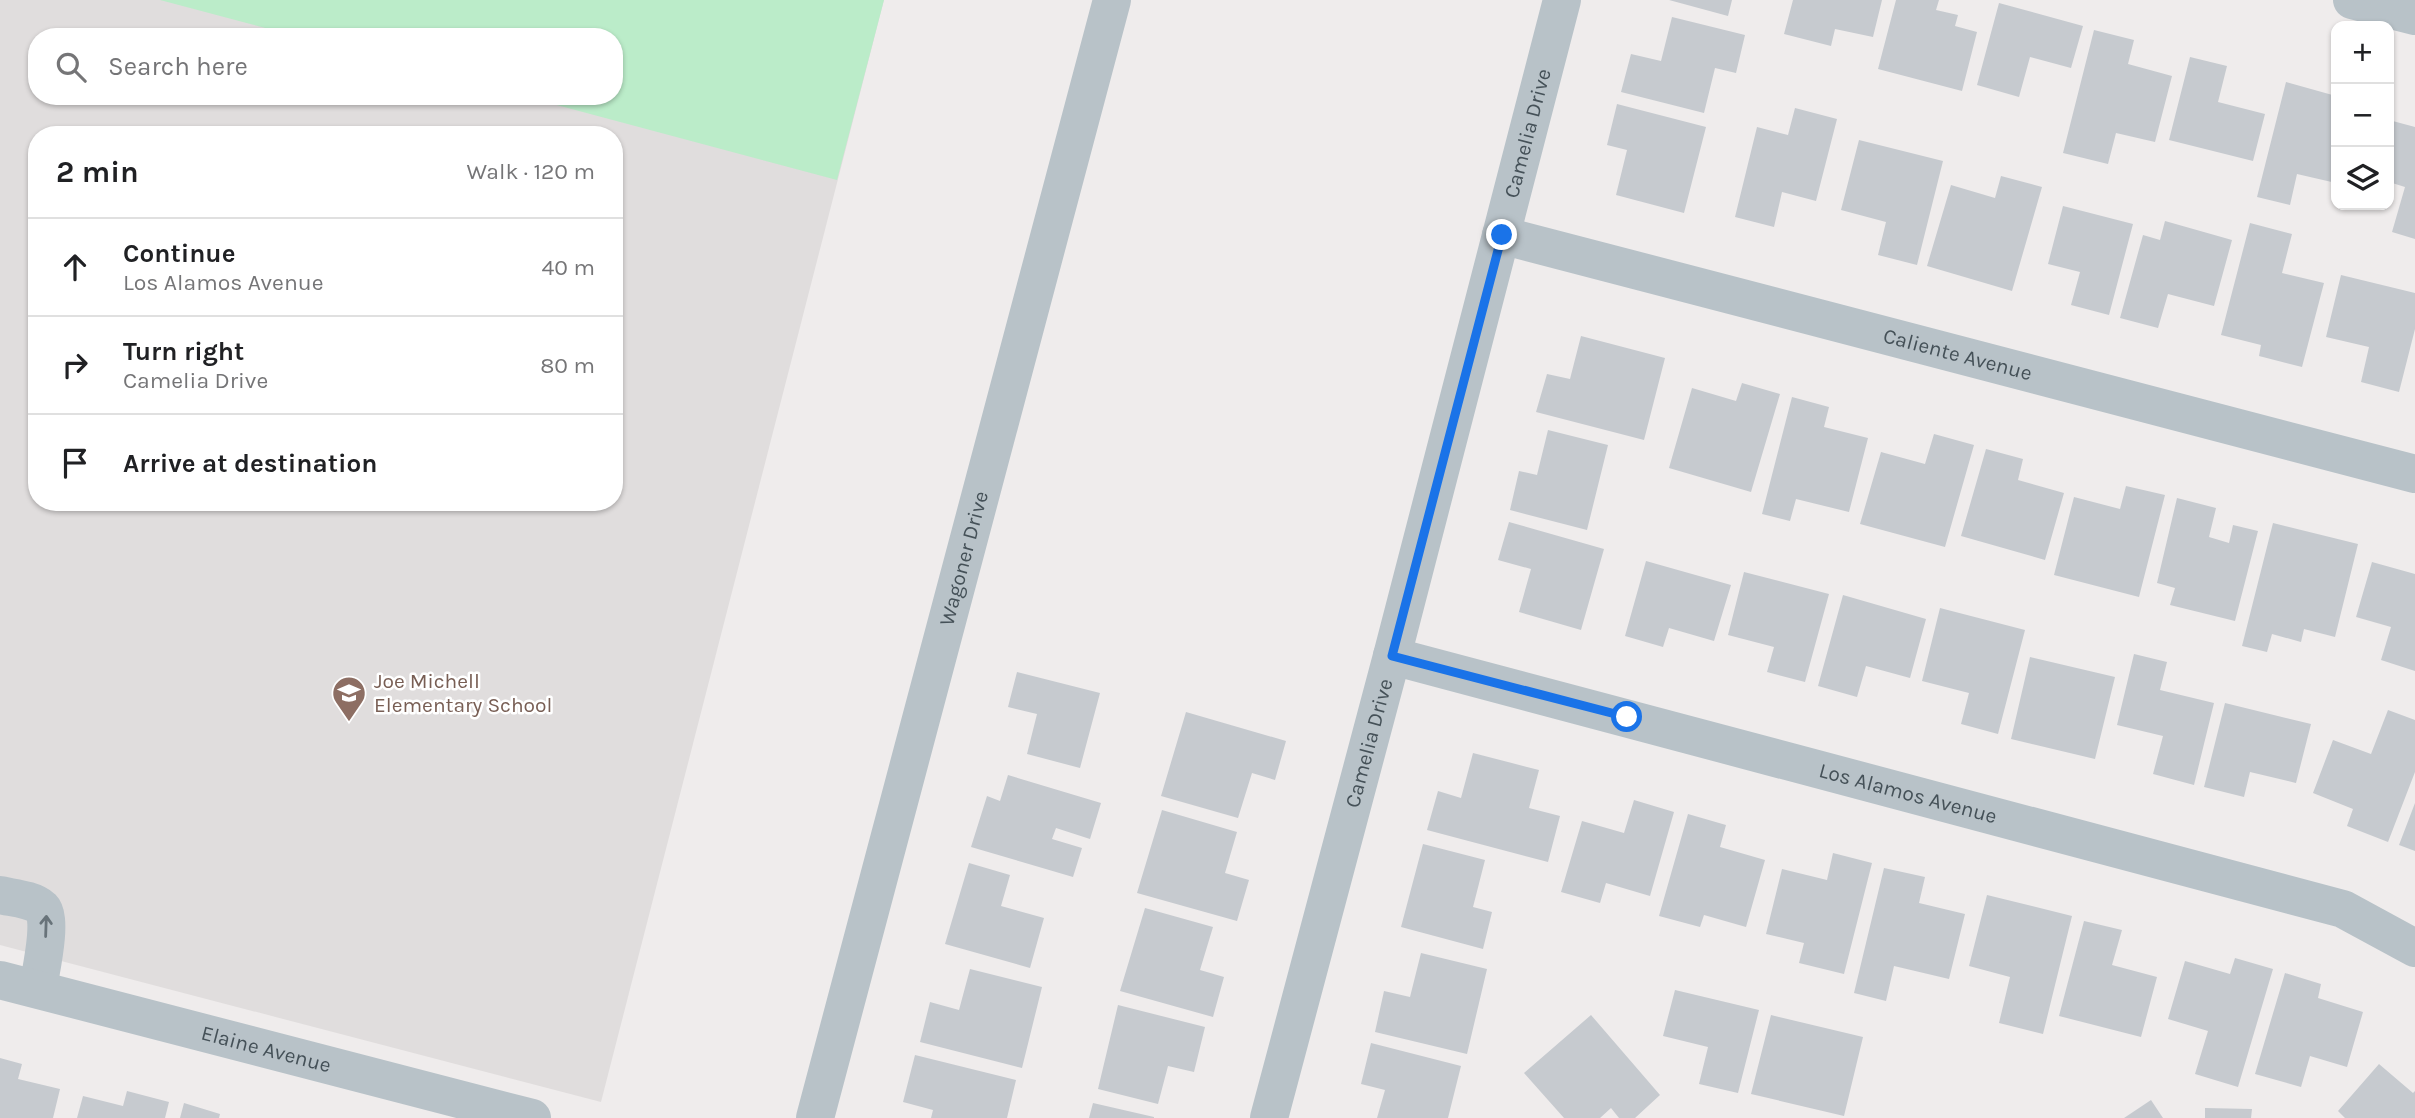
<!DOCTYPE html>
<html lang="en">
<head>
<meta charset="utf-8">
<style>
	body { margin:0; font-family:Karla,sans-serif; background:#f6f6f6; color:#202124 }
	.controls { position:absolute; right:21px; top:21px; display:grid; overflow:hidden; border-radius:14px; box-shadow:0 2px 5px #0004 }
	.controls button { width:63px; height:63px; display:grid; place-items:center; padding:0; border:0; border-bottom:2px solid #e0e0e0; background:#fff; color:#202124; font:35px sans-serif }
	.stop { position:absolute; width:21px; height:21px; margin:-16px; border:5px solid #1a73e8; border-radius:50%; background:#fff }
	.stop.end { background:#1a73e8; border-color:#fff; box-shadow:0 2px 7px #0008 }
	.list { margin:0; padding:0; list-style:none }
	h2 { display:flex; justify-content:space-between; align-items:center; height:91px; margin:0; padding:0 28px; font-size:30px }
	h2 small { font-size:23px; font-weight:400; color:#757577 }
	.list li { display:grid; grid-template-columns:46px 1fr auto; gap:21px; align-items:center; box-sizing:border-box; height:98px; padding:0 28px; border-top:2px solid #e0e0e0 }
	.list b { display:block; font-size:26px; white-space:nowrap }
	.list p { margin:0; font-size:23px; white-space:nowrap; color:#757577 }
	.list em { font-size:23px; font-style:normal; color:#757577 }
	.icon { flex:none; width:38px; height:38px; fill:none; stroke:currentColor; stroke-width:2; stroke-linecap:round; stroke-linejoin:round }
	.map { position:relative; flex:none; width:2415px; height:1118px; overflow:hidden }
	.search { position:absolute; background:#fff; box-shadow:0 2px 5px #0004; left:28px; top:28px; width:595px; height:77px; display:flex; align-items:center; gap:18px; box-sizing:border-box; padding:0 24px; border-radius:28px; color:#757577; font-size:26px }
	.panel { position:absolute; background:#fff; box-shadow:0 2px 5px #0004; left:28px; top:126px; width:595px; height:385px; border-radius:28px }
	.map>svg:first-child { display:block }
</style>
</head>
<body>
<div class="map">
<svg width="2415" height="1118" viewBox="0 0 2415 1118">
	<rect width="100%" height="100%" fill="#efecec"/>
	<!-- education -->
	<path fill="#e0dddd" fill-rule="evenodd" d="M0,0H884L601,1102L0,945ZM37,37H614V96H37ZM37,135H614V502H37Z"/>
	<!-- green -->
	<path fill="#bbecc9" d="M160,0H884L837,180L523,96H614V37H299Z"/>
	<!-- building -->
	<path fill="#c6cacf" d="M1669,0H1732L1728,16Z
		M1793,0H1882L1873,37L1835,29L1831,46L1784,34Z
		M1896,0H1939L1936,10L1958,15L1955,26L1977,32L1962,91L1878,69Z
		M1999,3L2083,26L2071,68L2030,57L2019,97L1977,85Z
		M1672,17L1745,35L1736,73L1715,68L1704,113L1621,92L1631,54L1661,61Z
		M2094,30L2134,40L2128,64L2172,76L2155,142L2116,133L2108,164L2063,153Z
		M2190,57L2227,66L2218,102L2265,114L2253,161L2169,140Z
		M2286,82L2336,96V183L2297,174L2290,205L2257,197Z
		M1617,104L1706,127L1684,213L1616,195L1627,150L1607,145Z
		M1795,108L1837,119L1816,201L1782,192L1774,227L1735,217L1757,127L1788,135Z
		M2389,120L2415,127V239L2392,232L2405,187L2389,182Z
		M1859,140L1943,161L1917,265L1878,255L1886,222L1841,210Z
		M2001,176L2042,187L2012,291L1927,266L1951,185L1995,198Z
		M2063,206L2133,224L2109,315L2071,305L2080,272L2048,264Z
		M2165,221L2232,240L2214,306L2168,294L2158,328L2120,318L2143,235L2160,240Z
		M2250,223L2292,234L2282,273L2324,283L2302,367L2259,356L2261,345L2221,335Z
		M2341,275L2415,293V329L2399,392L2361,382L2369,347L2326,337Z
		M1581,336L1665,358L1644,440L1536,412L1547,374L1570,379Z
		M1742,383L1780,394L1751,492L1669,468L1692,388L1736,401Z
		M1792,397L1829,407L1824,427L1868,438L1849,512L1796,499L1790,521L1762,514Z
		M1548,430L1608,445L1587,530L1510,510L1519,471L1537,475Z
		M1934,434L1974,445L1945,547L1860,524L1881,452L1925,464Z
		M1986,449L2023,459L2018,480L2064,493L2045,560L1961,536Z
		M2126,486L2165,495L2139,597L2054,575L2074,497L2120,509Z
		M2177,498L2216,508L2209,537L2229,543L2233,525L2258,531L2235,621L2170,605L2175,588L2157,583Z
		M1509,522L1604,549L1581,630L1519,612L1531,569L1498,560Z
		M2273,523L2358,544L2335,637L2304,629L2301,642L2272,634L2267,652L2242,646Z
		M1646,561L1731,585L1714,641L1669,628L1663,647L1625,636Z
		M2372,562L2415,574V671L2381,660L2391,627L2356,617Z
		M1744,572L1829,594L1805,682L1767,672L1774,647L1728,635Z
		M1843,595L1926,619L1910,678L1866,666L1857,697L1818,686Z
		M1940,608L2025,630L1998,734L1961,724L1969,693L1922,681Z
		M2134,654L2167,662L2160,690L2214,703L2194,785L2153,774L2163,736L2117,725Z
		M2030,657L2115,677L2095,759L2011,739Z
		M1017,672L1100,693L1080,768L1027,754L1037,714L1008,707Z
		M2225,703L2311,724L2296,783L2250,772L2244,797L2204,787Z
		M2388,710L2415,720V772L2388,842L2347,826L2353,809L2313,793L2333,740L2371,754Z
		M1186,712L1286,741L1275,780L1252,773L1238,818L1161,796Z
		M1473,753L1539,770L1529,808L1560,816L1548,862L1427,830L1438,791L1461,798Z
		M1008,775L1101,803L1090,839L1056,828L1052,839L1082,848L1073,877L971,847L987,796L1000,801Z
		M1634,800L1674,812L1650,896L1606,883L1600,903L1561,892L1582,821L1624,833Z
		M2415,803V851L2399,845Z
		M1162,810L1237,832L1225,873L1249,880L1237,921L1137,893Z
		M1688,814L1726,825L1720,847L1765,860L1746,927L1704,915L1700,927L1659,916Z
		M1423,844L1485,860L1473,907L1492,912L1483,949L1401,927Z
		M1833,853L1872,863L1844,974L1799,963L1804,943L1766,934L1782,869L1827,880Z
		M969,863L1010,875L1001,906L1044,918L1030,968L945,944Z
		M1884,868L1925,877L1919,903L1965,914L1949,979L1894,966L1886,1001L1854,993Z
		M1987,895L2072,916L2043,1034L1999,1023L2010,977L1969,966Z
		M1145,908L1213,927L1200,970L1224,977L1213,1017L1120,991Z
		M2084,921L2122,930L2112,965L2157,977L2141,1037L2059,1016Z
		M1421,953L1487,969L1467,1054L1375,1032L1384,991L1410,997Z
		M2235,958L2273,969L2238,1087L2195,1074L2208,1031L2168,1019L2185,961L2230,974Z
		M970,969L1042,987L1022,1068L920,1042L930,1002L959,1010Z
		M2285,973L2321,984L2318,998L2363,1012L2347,1067L2310,1056L2301,1087L2255,1074Z
		M1675,990L1759,1010L1738,1093L1699,1084L1708,1047L1663,1036Z
		M1118,1005L1205,1027L1194,1072L1168,1066L1158,1104L1098,1089Z
		M1591,1015L1660,1095L1635,1118H1619L1611,1108L1600,1118H1564L1524,1073Z
		M1771,1015L1863,1037L1844,1116L1751,1094Z
		M1371,1043L1461,1066L1448,1118H1377L1385,1090L1361,1084Z
		M915,1055L1016,1080L1007,1118H931L933,1110L903,1102Z
		M0,1058L22,1064L18,1079L60,1089L53,1118H0Z
		M2379,1064L2413,1093L2415,1091V1118H2345L2338,1111Z
		M127,1091L169,1102L165,1118H77L83,1096L123,1106Z
		M2151,1100L2163,1118H2124Z
		M184,1103L220,1114L219,1118H180Z
		M1093,1103L1154,1117V1118H1089Z
		M2205,1108L2252,1109L2251,1118H2205Z"/>
	<g fill="none" stroke-linecap="round" stroke-linejoin="round">
		<!-- minor -->
		<g stroke="#b8c2c8" stroke-width="38">
			<path d="M2352,0L2415,16"/>
			<path id="s1" d="M1501,235L2415,474"/>
			<path id="s2" d="M1392,656L2343,909L2415,948"/>
			<path d="M0,895C12,898 32,899 42,908C53,919 40,974 38,989"/>
			<path id="s3" d="M0,980L532,1118"/>
			<path id="s4" d="M815,1118L1112,0"/>
			<path id="s5" d="M1269,1118L1392,656L1562,0"/>
		</g>
	</g>
	<!-- one-way arrows -->
	<defs><path id="oneway-shaft" d="M-6 0H5M1.5-3L5.5 0L1.5 3" fill="none" stroke-width="1.6" stroke-linecap="round" stroke-linejoin="round" transform="scale(1.75)"/></defs>
	<use stroke="#68737a" href="#oneway-shaft" transform="translate(46 926) rotate(-88)"/>
	<g fill="none" stroke-linecap="round" stroke-linejoin="round">
		<!-- route -->
		<path stroke="#1a73e8" stroke-width="9" d="M1502,235L1392,656L1627,717"/>
	</g>
	<!-- icons -->
	<defs>
		<g id="school-pin" transform="scale(1.75)"><path d="M0 17L-7.5 6A9.5 9.5 0 1 1 7.5 6Z" fill="#8d6e63" stroke="#fff"/><path d="M0-5L7-2L0 1L-7-2ZM-4 1L0 2.5L4 1V4Q0 6-4 4Z" fill="#fff"/></g>
	</defs>
	<g fill-rule="evenodd">
		<use href="#school-pin" x="349" y="693"/>
	</g>
	<g text-anchor="middle" dominant-baseline="central" stroke-width="5" stroke-linejoin="round" paint-order="stroke">
		<!-- street labels -->
		<g font-size="21" fill="#455158" stroke="#fff">
			<text stroke="none"><textPath href="#s5" startOffset="1018">Camelia Drive</textPath></text>
			<text stroke="none"><textPath href="#s1" startOffset="472">Caliente Avenue</textPath></text>
			<text stroke="none"><textPath href="#s4" startOffset="579">Wagoner Drive</textPath></text>
			<text stroke="none"><textPath href="#s5" startOffset="388">Camelia Drive</textPath></text>
			<text stroke="none"><textPath href="#s2" startOffset="534">Los Alamos Avenue</textPath></text>
			<text stroke="none"><textPath href="#s3" startOffset="275">Elaine Avenue</textPath></text>
		</g>
		<!-- education labels -->
		<g font-size="21" fill="#785e54" stroke="#fff" text-anchor="start">
			<text x="374" y="681">Joe Michell<tspan x="374" dy="24">Elementary School</tspan></text>
		</g>
	</g>
</svg>
<div class="controls">
<button>+</button>
<button>−</button>
<button><svg class="icon" aria-label="layers" viewBox="0 0 24 24"><path d="M12 4l9 5-9 5-9-5zM3 14l9 5 9-5"/></svg></button>
</div>
<div class="stop" style="left:1627px;top:717px"></div>
<div class="stop end" style="left:1502px;top:235px"></div>
<div class="search"><svg class="icon" aria-label="search" viewBox="0 0 24 24"><circle cx="10" cy="10" r="6"/><path d="M15 15l6 6"/></svg>Search here</div>
<section class="panel">
<h2>2 min<small>Walk · 120 m</small></h2>
<ul class="list">
<li><svg class="icon" aria-label="ahead" viewBox="0 0 24 24"><path d="M12 20V5M6 11l6-6 6 6"/></svg><div><b>Continue</b><p>Los Alamos Avenue</p></div><em>40 m</em></li>
<li><svg class="icon" aria-label="right" viewBox="0 0 24 24"><path d="M7 20v-9h11M14 6l5 5-5 5"/></svg><div><b>Turn right</b><p>Camelia Drive</p></div><em>80 m</em></li>
<li><svg class="icon" aria-label="arrive" viewBox="0 0 24 24"><path d="M6 21V4h12l-3 4 3 4H6"/></svg><div><b>Arrive at destination</b></div></li>
</ul>
</section>
</div>
</body>
</html>
